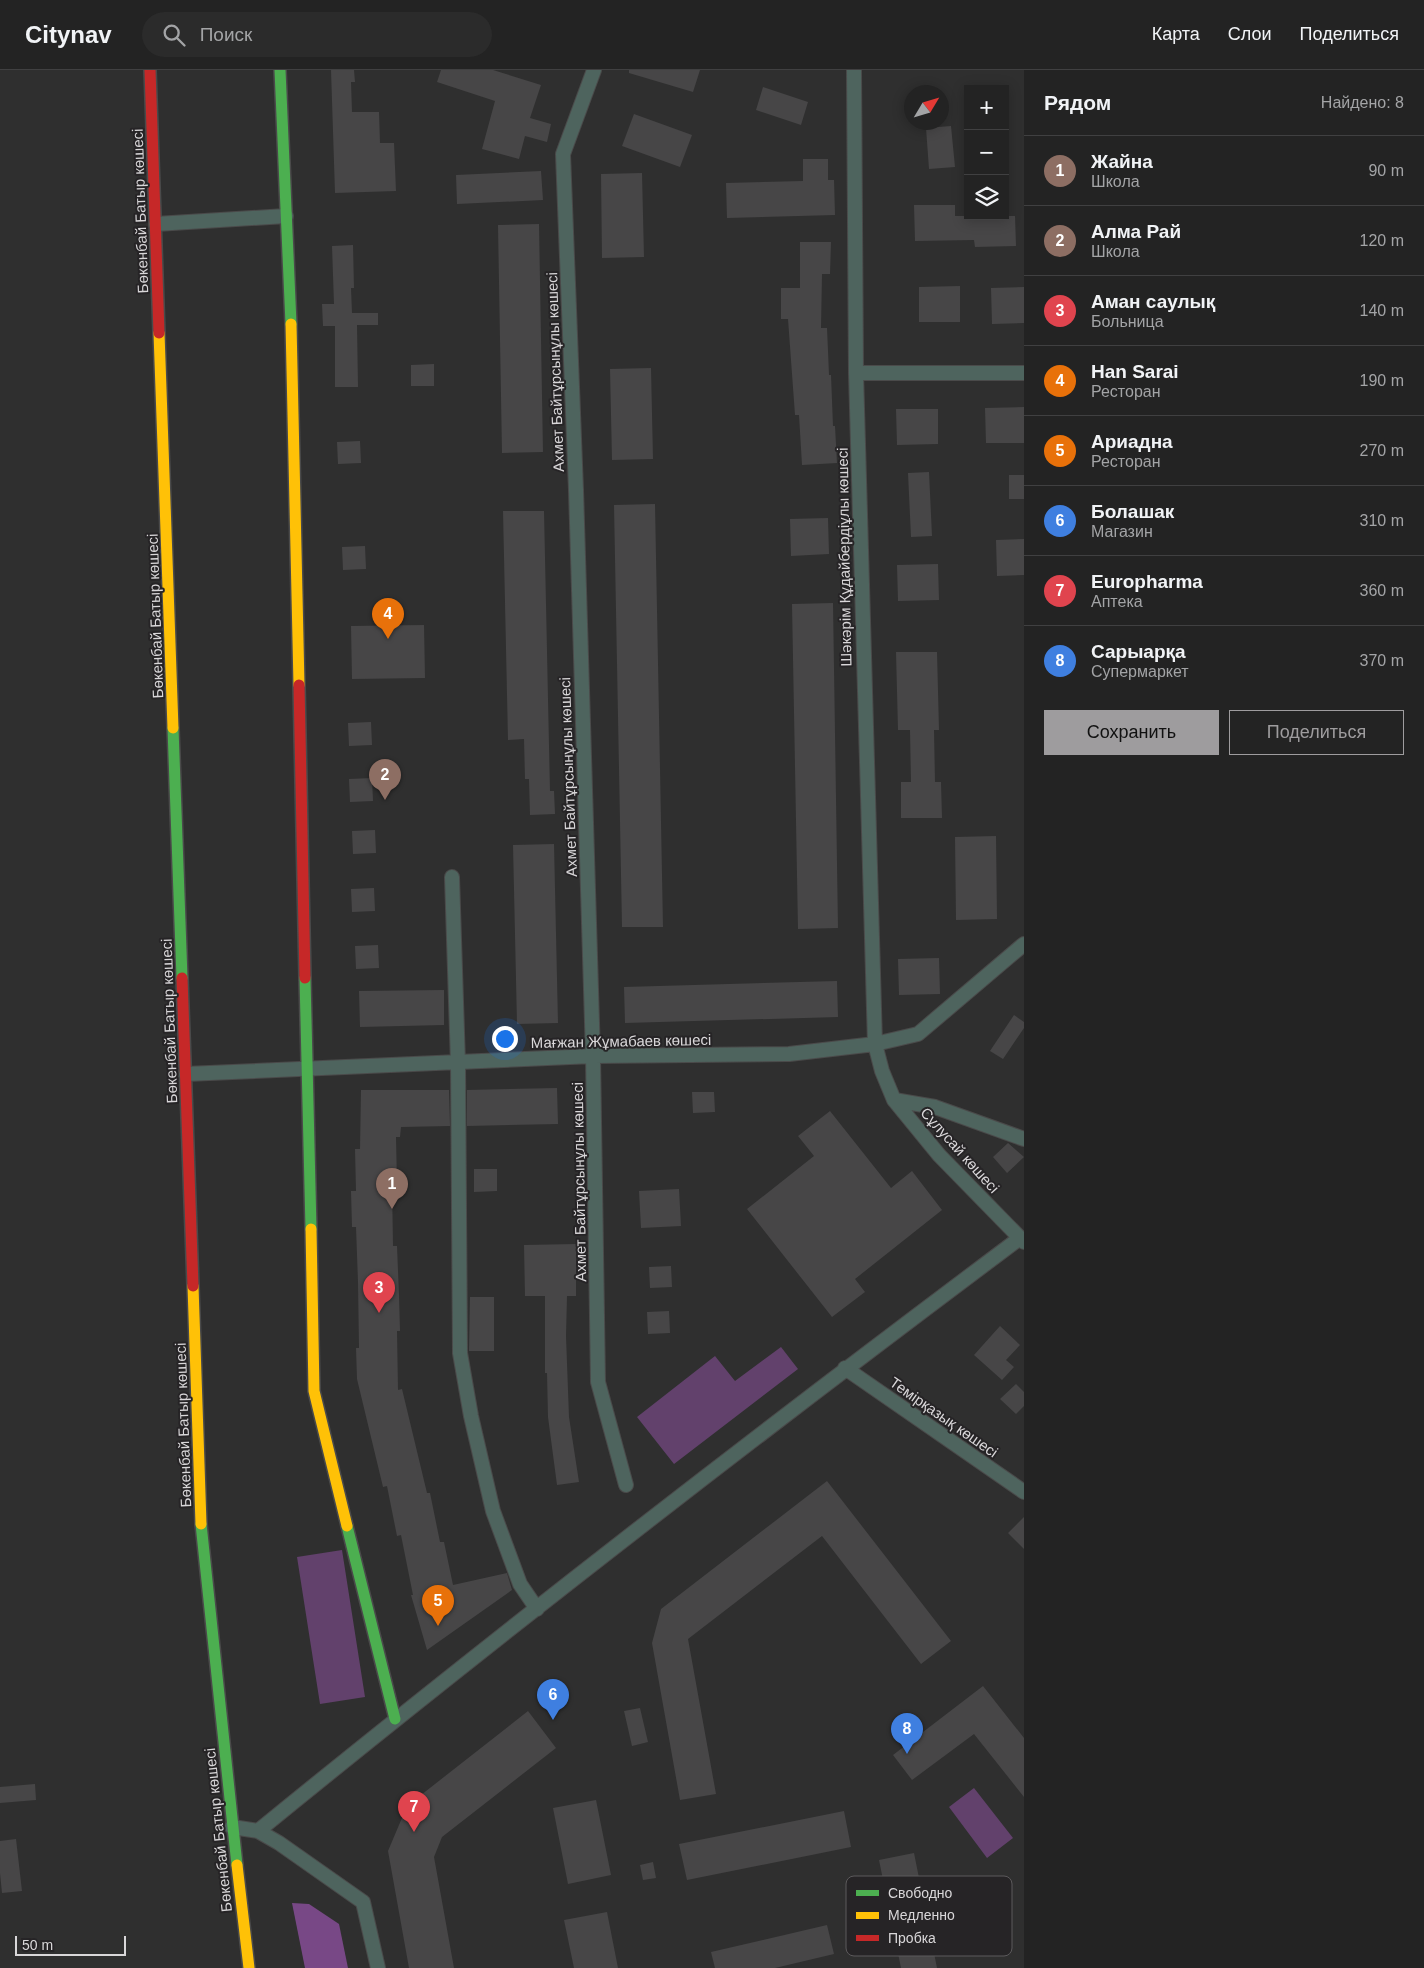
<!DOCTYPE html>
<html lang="ru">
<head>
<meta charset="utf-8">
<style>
	body { margin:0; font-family:Arial,sans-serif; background:#2b2b2b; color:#f1f3f6 }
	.controls { position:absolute; right:15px; top:15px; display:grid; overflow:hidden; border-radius:0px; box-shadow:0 2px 12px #0003 }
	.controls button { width:45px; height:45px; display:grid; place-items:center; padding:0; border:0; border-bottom:1px solid #404041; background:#232323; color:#f1f3f6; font:25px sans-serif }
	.compass { position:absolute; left:904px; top:15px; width:45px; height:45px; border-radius:50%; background:#232323; box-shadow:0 2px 12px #0003; rotate:52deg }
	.scale { position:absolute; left:15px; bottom:12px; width:111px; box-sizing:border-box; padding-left:5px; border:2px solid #d9d7d9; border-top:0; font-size:14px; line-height:18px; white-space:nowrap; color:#d9d7d9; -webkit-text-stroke:4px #262426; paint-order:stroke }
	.you { position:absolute; left:504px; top:968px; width:18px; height:18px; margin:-12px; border:4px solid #fff; border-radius:50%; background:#1a73e8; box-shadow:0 0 0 8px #1a73e833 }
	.badge { display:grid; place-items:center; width:32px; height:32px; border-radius:50%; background:#9e9c9e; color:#fff; font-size:16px; font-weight:700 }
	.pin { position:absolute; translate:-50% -41px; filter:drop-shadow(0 1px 2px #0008) }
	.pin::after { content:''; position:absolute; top:26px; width:18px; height:15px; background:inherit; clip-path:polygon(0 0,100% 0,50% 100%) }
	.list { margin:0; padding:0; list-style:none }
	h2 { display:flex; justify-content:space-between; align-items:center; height:65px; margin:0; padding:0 20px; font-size:21px }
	h2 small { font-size:16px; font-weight:400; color:#a3a4a6 }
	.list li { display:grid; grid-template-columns:32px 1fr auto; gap:15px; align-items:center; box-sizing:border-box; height:70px; padding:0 20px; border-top:1px solid #404041 }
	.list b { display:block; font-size:19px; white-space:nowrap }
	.list p { margin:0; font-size:16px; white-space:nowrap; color:#a3a4a6 }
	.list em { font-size:16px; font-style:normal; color:#a3a4a6 }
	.actions { display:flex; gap:10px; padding:15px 20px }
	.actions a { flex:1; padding:11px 0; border:1px solid #9e9c9e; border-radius:0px; text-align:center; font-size:18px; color:#9e9c9e }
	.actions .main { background:#9e9c9e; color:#111 }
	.icon { flex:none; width:28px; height:28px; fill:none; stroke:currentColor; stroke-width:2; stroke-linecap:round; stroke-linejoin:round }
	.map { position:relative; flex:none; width:1024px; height:1898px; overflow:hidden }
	header { display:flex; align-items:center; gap:30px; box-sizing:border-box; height:70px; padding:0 25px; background:#232323; border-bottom:1px solid #404041 }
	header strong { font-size:24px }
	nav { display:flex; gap:28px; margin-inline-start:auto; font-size:18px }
	.search { width:350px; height:45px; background:#2b2b2b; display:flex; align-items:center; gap:12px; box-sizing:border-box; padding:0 18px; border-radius:28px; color:#a3a4a6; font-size:19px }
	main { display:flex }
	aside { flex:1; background:#232323 }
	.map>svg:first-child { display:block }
</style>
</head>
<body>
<header>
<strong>Citynav</strong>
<div class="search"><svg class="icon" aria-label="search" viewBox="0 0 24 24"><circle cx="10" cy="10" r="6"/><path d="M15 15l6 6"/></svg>Поиск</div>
<nav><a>Карта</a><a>Слои</a><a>Поделиться</a></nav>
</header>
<main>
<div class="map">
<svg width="1024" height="1898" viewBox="0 0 1024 1898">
	<rect width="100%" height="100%" fill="#2f2f2f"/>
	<!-- green -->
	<path fill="#62416c" d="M781,1277L798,1299L674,1394L637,1347L715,1286L735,1311Z
		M342,1480L365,1627L320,1634L297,1487Z
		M974,1718L1013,1768L987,1788L949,1737Z"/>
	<!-- forest -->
	<path fill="#784886" d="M292,1833L309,1834L339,1854L348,1898H305Z"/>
	<!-- building -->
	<path fill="#474647" d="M331,0H354L355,12H351L352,42H379L380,73H394L396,121L335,123Z
		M441,0H493L541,15L530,48L551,54L547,72L525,66L519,89L482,79L495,31L437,12Z
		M629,0H700L693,22L629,3Z
		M763,17L808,32L801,55L756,40Z
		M634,44L692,65L680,97L622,76Z
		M951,56L955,97L929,99L926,58Z
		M803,89H828V110H834L835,145L727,148L726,113L803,111Z
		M541,101L543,130L457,134L456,105Z
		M642,103L644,187L602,188L601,104Z
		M914,135H955V146H1015L1016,176L975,177L974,170L915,171Z
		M539,154L543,382L502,383L498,155Z
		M800,172H831L830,204H822L821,258H827L829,305H831L833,356H835L837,393L802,395L799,345H795L788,249H781V218H800Z
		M353,175L354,218H351L352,243H378V255H357L358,317H335V256H323L322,234H334L332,176Z
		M960,216V252H919V217Z
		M1024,217V253L992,254L991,218Z
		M434,294V316H411V295Z
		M651,298L653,389L612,390L610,299Z
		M1024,337V373H986L985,338Z
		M896,339H938V374L897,375Z
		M360,371L361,393L338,394L337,372Z
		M929,402L932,466L911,467L908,403Z
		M1009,405H1024V429H1009Z
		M655,434L663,857H622L614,435Z
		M503,441H544L550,721H554L555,744L530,745L529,709H525L524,669L508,670Z
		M828,448L829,484L791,486L790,449Z
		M1024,469V505L997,506L996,470Z
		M365,476L366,499L343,500L342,477Z
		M938,494L939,530L898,531L897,495Z
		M833,533L838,858L798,859L792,534Z
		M424,555L425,608L352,609L351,556Z
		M896,582H937L939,660H934L935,712H941L942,748H901V712H911L910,660H898Z
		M371,652L372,675L349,676L348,653Z
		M372,708L373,731L350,732L349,709Z
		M375,760L376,783L353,784L352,761Z
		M996,766L997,849L956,850L955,767Z
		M554,774L558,953L517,954L513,775Z
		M374,818L375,841L352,842L351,819Z
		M378,875L379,898L356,899L355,876Z
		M939,888L940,924L899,925L898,889Z
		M837,911L838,947L625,953L624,917Z
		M444,920V955L360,957L359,921Z
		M1014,945L1024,952V958L1003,989L990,981Z
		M557,1018L558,1054L467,1056V1020Z
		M361,1020H449L450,1056L401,1057L400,1067H396L397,1114H392L393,1176H397L399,1225L400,1261H397L398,1320L402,1319L427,1423H430L440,1472H444L453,1515L507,1503L512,1520L427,1580L411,1525H413L401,1465L397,1466L387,1416L383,1417L357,1309L356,1278H359L358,1212L356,1157H352L351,1121H356L355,1079H360Z
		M692,1022H714L715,1042L693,1043Z
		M830,1041L891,1118L912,1101L942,1140L855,1209L865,1222L832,1247L747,1139L814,1086L798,1066Z
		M1008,1073L1024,1087L1007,1103L993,1087Z
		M474,1099H497V1121L474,1122Z
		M679,1119L681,1156L641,1158L639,1121Z
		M576,1174V1226H567L566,1266L569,1347L579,1412L557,1415L548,1347L547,1303H545V1226H525L524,1175Z
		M671,1196L672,1217L650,1218L649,1197Z
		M470,1227H494V1281H469Z
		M669,1241L670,1263L648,1264L647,1242Z
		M1000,1256L1020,1275L1006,1290L1014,1297L1002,1310L974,1285Z
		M1016,1314L1024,1322V1336L1016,1344L1000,1329Z
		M827,1411L951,1571L921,1594L822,1466L688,1569L716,1724L680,1730L652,1573L661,1539Z
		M1024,1447V1479L1008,1463Z
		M983,1616L1024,1668V1727L974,1664L912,1710L893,1685Z
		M640,1638L648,1672L632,1676L624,1641Z
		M528,1641L556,1678L442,1767L434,1787L454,1898H409L388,1781L407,1736Z
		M35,1714L36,1730L0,1733V1717Z
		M596,1730L611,1805L568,1814L553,1738Z
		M844,1741L851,1777L687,1810L679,1774Z
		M16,1769L22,1821L2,1823L0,1803V1771Z
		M914,1783L937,1898H901L879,1790Z
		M653,1792L656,1808L643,1810L640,1795Z
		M607,1842L618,1898H574L564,1850Z
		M827,1855L834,1884L775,1898H715L711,1882Z"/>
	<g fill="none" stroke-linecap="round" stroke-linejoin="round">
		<!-- street casing -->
		<g stroke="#4a4a4a" stroke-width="16">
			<path id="street" d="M594,0L563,84L576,420L593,986L598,1312L626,1415
				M854,0L856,303L875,974L882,1001L894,1030L939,1085L1024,1172
				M156,154L286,146
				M856,303H1024
				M452,807L458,993L460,1283L471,1346L493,1441L520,1514L537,1539
				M186,1004L593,986L789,984L875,974L918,964L1024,874
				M894,1030L935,1037L1024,1069
				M845,1298L1024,1422
				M232,1757L258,1761L279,1773L363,1832L378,1898
				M258,1761C507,1558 762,1361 1020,1168"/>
		</g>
		<!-- fast casing -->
		<g stroke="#4a4a4a" stroke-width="14">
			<path id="fast" d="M280,0L291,254
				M173,658L182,908
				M305,908L311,1159
				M201,1454L237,1795
				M347,1456L395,1649"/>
		</g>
		<!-- slow casing -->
		<g stroke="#4a4a4a" stroke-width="14">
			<path id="slow" d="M291,254L299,615
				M159,263L173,658
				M311,1159L314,1321L347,1456
				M193,1216L201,1454
				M237,1795L249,1898"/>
		</g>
		<!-- jam casing -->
		<g stroke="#4a4a4a" stroke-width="14">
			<path id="jam" d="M150,0L159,263
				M299,615L305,908
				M182,908L193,1216"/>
		</g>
		<!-- street -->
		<use href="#street" stroke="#4e645e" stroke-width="14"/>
		<!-- fast -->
		<use href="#fast" stroke="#4caf50" stroke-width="11"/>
		<!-- slow -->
		<use href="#slow" stroke="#ffc107" stroke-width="11"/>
		<!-- jam -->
		<use href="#jam" stroke="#c62828" stroke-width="11"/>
	</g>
	<g text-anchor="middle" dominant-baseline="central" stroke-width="4" stroke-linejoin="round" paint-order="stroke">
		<!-- street labels -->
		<g font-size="15" fill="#d9d7d9" stroke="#262426">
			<text transform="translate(140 141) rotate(-92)">Бөкенбай Батыр көшесі</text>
			<text transform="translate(555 302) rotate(-92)">Ахмет Байтұрсынұлы көшесі</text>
			<text transform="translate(844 487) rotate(-91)">Шәкәрім Құдайбердіұлы көшесі</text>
			<text transform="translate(155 546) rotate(-92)">Бөкенбай Батыр көшесі</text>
			<text transform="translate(568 707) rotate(-92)">Ахмет Байтұрсынұлы көшесі</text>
			<text transform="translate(169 951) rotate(-92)">Бөкенбай Батыр көшесі</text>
			<text transform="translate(621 971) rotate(-1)">Мағжан Жұмабаев көшесі</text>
			<text transform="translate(960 1080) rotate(48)">Сұлусай көшесі</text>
			<text transform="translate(579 1112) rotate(-91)">Ахмет Байтұрсынұлы көшесі</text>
			<text transform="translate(944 1347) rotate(35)">Темірқазық көшесі</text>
			<text transform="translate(183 1355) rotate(-92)">Бөкенбай Батыр көшесі</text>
			<text transform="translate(218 1760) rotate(-96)">Бөкенбай Батыр көшесі</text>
		</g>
	</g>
	<!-- legend -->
	<rect x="846" y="1806" width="166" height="80" rx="8" fill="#262426" stroke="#5c5a5c" stroke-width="1"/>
	<rect x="856" y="1820" width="23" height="6" fill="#4caf50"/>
	<rect x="856" y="1842" width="23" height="7" fill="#ffc107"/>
	<rect x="856" y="1865" width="23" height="6" fill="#c62828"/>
	<g font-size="14" fill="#d9d7d9">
		<text x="888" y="1828">Свободно</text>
		<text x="888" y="1850">Медленно</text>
		<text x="888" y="1873">Пробка</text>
	</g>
</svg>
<div class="controls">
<button>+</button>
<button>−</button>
<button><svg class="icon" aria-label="layers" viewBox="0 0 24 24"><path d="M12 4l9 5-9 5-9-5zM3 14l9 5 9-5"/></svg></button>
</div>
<svg class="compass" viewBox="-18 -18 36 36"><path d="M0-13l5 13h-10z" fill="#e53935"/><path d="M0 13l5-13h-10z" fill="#a3a4a6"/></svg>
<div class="scale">50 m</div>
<div class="you"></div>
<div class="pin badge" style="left:392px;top:1139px;background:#8d6e63">1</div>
<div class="pin badge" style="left:385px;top:730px;background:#8d6e63">2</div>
<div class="pin badge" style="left:379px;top:1243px;background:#e0444e">3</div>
<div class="pin badge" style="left:388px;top:569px;background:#e8710a">4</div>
<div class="pin badge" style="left:438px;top:1556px;background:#e8710a">5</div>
<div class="pin badge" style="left:553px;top:1650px;background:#3f7fe0">6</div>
<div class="pin badge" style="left:414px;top:1762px;background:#e0444e">7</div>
<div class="pin badge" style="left:907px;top:1684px;background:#3f7fe0">8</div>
</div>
<aside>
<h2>Рядом<small>Найдено: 8</small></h2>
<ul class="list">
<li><span class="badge" style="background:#8d6e63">1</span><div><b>Жайна</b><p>Школа</p></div><em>90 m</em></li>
<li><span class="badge" style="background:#8d6e63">2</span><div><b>Алма Рай</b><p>Школа</p></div><em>120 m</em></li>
<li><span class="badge" style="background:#e0444e">3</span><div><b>Аман саулық</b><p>Больница</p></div><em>140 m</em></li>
<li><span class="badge" style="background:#e8710a">4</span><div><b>Han Sarai</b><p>Ресторан</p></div><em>190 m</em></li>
<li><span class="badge" style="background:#e8710a">5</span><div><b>Ариадна</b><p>Ресторан</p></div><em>270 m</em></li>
<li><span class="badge" style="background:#3f7fe0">6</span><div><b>Болашак</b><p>Магазин</p></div><em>310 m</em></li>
<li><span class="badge" style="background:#e0444e">7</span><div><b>Europharma</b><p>Аптека</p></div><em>360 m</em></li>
<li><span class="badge" style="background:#3f7fe0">8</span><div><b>Сарыарқа</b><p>Супермаркет</p></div><em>370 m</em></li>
</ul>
<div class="actions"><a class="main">Сохранить</a><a>Поделиться</a></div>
</aside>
</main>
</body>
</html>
